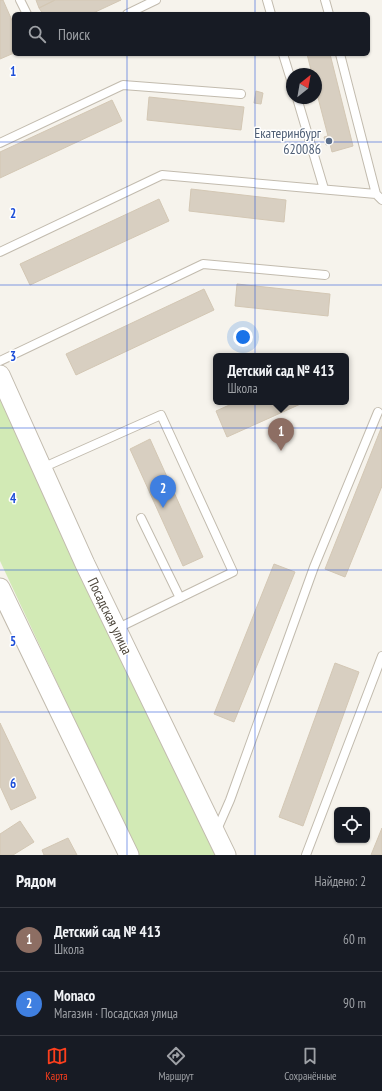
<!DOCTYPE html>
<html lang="ru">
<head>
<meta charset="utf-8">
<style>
	body { margin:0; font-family:"PT Sans Narrow",sans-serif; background:#242831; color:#f1f3f6 }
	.controls { position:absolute; right:12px; bottom:12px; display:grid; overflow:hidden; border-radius:6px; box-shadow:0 1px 3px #0004 }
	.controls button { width:36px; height:36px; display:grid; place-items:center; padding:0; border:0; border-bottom:1px solid #363941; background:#171b24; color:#f1f3f6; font:20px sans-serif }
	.compass { position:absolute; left:286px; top:68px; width:36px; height:36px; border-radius:50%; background:#171b24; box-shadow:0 1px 3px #0004; rotate:31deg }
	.you { position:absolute; left:243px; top:337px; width:14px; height:14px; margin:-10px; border:3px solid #fff; border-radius:50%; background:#1a73e8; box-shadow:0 0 0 6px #1a73e833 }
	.badge { display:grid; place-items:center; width:26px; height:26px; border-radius:50%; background:#fc3f1d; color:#fff; font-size:13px; font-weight:700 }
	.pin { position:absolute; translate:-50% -33px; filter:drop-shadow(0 1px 2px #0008) }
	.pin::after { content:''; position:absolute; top:21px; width:14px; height:12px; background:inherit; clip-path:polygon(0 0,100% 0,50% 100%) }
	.popup { position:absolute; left:213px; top:353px; width:136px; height:52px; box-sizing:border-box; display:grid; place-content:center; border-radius:6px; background:#171b24; filter:drop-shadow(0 1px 3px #0005); font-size:13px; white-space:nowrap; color:#9ea1a6 }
	.popup b { font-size:15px; color:#f1f3f6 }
	.popup::after { content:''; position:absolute; left:50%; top:100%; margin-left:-8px; border:8px solid transparent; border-top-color:#171b24 }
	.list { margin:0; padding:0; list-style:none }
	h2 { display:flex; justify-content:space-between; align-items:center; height:52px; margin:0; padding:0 16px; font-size:17px }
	h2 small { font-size:13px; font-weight:400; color:#9ea1a6 }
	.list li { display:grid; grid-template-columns:26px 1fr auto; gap:12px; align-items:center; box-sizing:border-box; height:64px; padding:0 16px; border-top:1px solid #363941 }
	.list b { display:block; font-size:15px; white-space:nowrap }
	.list p { margin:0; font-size:13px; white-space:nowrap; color:#9ea1a6 }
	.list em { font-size:13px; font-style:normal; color:#9ea1a6 }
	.icon { flex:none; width:22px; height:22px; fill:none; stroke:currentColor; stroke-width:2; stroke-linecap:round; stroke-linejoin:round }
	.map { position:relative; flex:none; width:382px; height:855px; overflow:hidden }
	.search { position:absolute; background:#171b24; box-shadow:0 1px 3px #0004; left:12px; right:12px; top:12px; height:44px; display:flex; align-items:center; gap:10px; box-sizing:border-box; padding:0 14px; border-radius:6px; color:#9ea1a6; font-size:15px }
	.sheet { height:180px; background:#171b24 }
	nav { display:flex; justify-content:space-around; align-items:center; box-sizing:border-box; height:56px; border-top:1px solid #363941; background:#171b24; font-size:11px; color:#9ea1a6 }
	nav a { display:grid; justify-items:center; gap:2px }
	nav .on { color:#fc3f1d }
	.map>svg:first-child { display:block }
</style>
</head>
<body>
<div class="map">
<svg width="382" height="855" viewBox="0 0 382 855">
	<rect width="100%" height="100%" fill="#f6f3ec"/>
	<!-- green -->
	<path fill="#d2eab5" d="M0,396L215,855H138L0,561Z"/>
	<!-- building -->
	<path fill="#d8cfc1" stroke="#d3c7b4" d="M0,0H3L14,25V53L0,59Z
		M36,0H55L39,8Z
		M55,0H121L91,14H43L39,8Z
		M307,54H330L353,146L332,152L330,144L326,145L324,137L328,136L316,90V74H312Z
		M256,91L263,93L261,104L254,103Z
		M149,97L244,107L241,130L147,120Z
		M112,100L122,121L0,178V152Z
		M191,189L286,200L284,222L189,211Z
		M159,199L169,221L30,285L20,264Z
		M237,284L330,294L328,316L235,306Z
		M204,289L214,310L76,375L66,354Z
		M236,402H305L227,437L216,411Z
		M382,426V486L345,577L325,569Z
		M150,439L203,557L183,566L130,449Z
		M274,564L295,572L234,722L214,714Z
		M335,663L359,672L303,826L279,817Z
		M0,723L36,798L11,810L0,786Z
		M20,821L34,842L13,855H0V834Z
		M382,828V855H371Z
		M68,838L77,855H44L42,850Z"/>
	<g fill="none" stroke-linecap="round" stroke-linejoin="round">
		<!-- service casing -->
		<g stroke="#c2bbae" stroke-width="10">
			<path id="service" d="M20,0L27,14
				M267,0L271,14
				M325,0L329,14
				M127,14L156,0
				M283,54L292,83
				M297,98L324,189
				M0,143L123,85L241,94
				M376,194L382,200
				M0,252L162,175L376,194L340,54
				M0,361L203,264L325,275
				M42,468L161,415L233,572L116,629
				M141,518L180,598
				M216,832L230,800L314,567L378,412
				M306,855L382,656"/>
		</g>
		<!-- tertiary casing -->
		<g stroke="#c2bbae" stroke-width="21">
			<path id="tertiary" d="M0,375L85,564L226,855
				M0,588L129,855"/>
		</g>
		<!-- service -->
		<use href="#service" stroke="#fff" stroke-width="8"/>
		<!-- tertiary -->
		<use href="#tertiary" stroke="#fff" stroke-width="19"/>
	</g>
	<!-- grid -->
	<path fill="none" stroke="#1d4ed8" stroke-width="1" stroke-opacity="0.55" d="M127,0V14M255,0V14M127,54V855M255,54V855M0,142H382M0,285H382M0,428H382M0,570H382M0,712H382"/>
	<!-- markers -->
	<circle fill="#5c6f8a" stroke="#fff" stroke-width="1.5" cx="329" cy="141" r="4"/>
	<g text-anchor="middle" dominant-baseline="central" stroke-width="3" stroke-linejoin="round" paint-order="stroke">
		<!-- service labels -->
		<g font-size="14" fill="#4e5e75" stroke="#fff" text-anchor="end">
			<text x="321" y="133">Екатеринбург<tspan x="321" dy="16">620086</tspan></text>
		</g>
		<!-- street labels -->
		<g font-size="14" fill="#4b4439" stroke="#fff">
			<text transform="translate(110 616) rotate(64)">Посадская улица</text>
		</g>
	</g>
	<g font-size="13" text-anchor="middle" font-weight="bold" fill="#1d4ed8" stroke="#fff" stroke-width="3" stroke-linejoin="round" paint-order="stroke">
		<text x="13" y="76">1</text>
		<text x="13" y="218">2</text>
		<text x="13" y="361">3</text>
		<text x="13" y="503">4</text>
		<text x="13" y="646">5</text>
		<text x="13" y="788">6</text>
	</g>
</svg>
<div class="controls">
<button><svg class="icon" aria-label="locate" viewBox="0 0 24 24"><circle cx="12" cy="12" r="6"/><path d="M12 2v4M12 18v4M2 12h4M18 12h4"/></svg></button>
</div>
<svg class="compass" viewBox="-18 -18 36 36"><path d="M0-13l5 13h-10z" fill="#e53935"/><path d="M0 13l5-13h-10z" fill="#9ea1a6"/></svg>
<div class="you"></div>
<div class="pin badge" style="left:281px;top:451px;background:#8d6e63">1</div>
<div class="popup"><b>Детский сад № 413</b>Школа</div>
<div class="pin badge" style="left:163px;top:508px;background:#3f7fe0">2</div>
<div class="search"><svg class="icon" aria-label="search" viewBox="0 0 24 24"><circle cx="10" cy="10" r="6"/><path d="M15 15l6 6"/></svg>Поиск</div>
</div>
<section class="sheet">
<h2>Рядом<small>Найдено: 2</small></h2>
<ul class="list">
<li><span class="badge" style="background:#8d6e63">1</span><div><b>Детский сад № 413</b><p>Школа</p></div><em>60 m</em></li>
<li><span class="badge" style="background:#3f7fe0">2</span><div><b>Monaco</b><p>Магазин · Посадская улица</p></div><em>90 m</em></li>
</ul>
</section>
<nav>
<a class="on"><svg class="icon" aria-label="map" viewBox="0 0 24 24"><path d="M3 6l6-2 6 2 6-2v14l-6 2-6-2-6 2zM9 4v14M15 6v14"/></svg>Карта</a>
<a><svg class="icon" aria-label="directions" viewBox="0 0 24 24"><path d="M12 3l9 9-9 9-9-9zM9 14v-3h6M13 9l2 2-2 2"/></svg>Маршрут</a>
<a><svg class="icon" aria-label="saved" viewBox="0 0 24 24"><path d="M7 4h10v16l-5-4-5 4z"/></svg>Сохранённые</a>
</nav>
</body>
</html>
